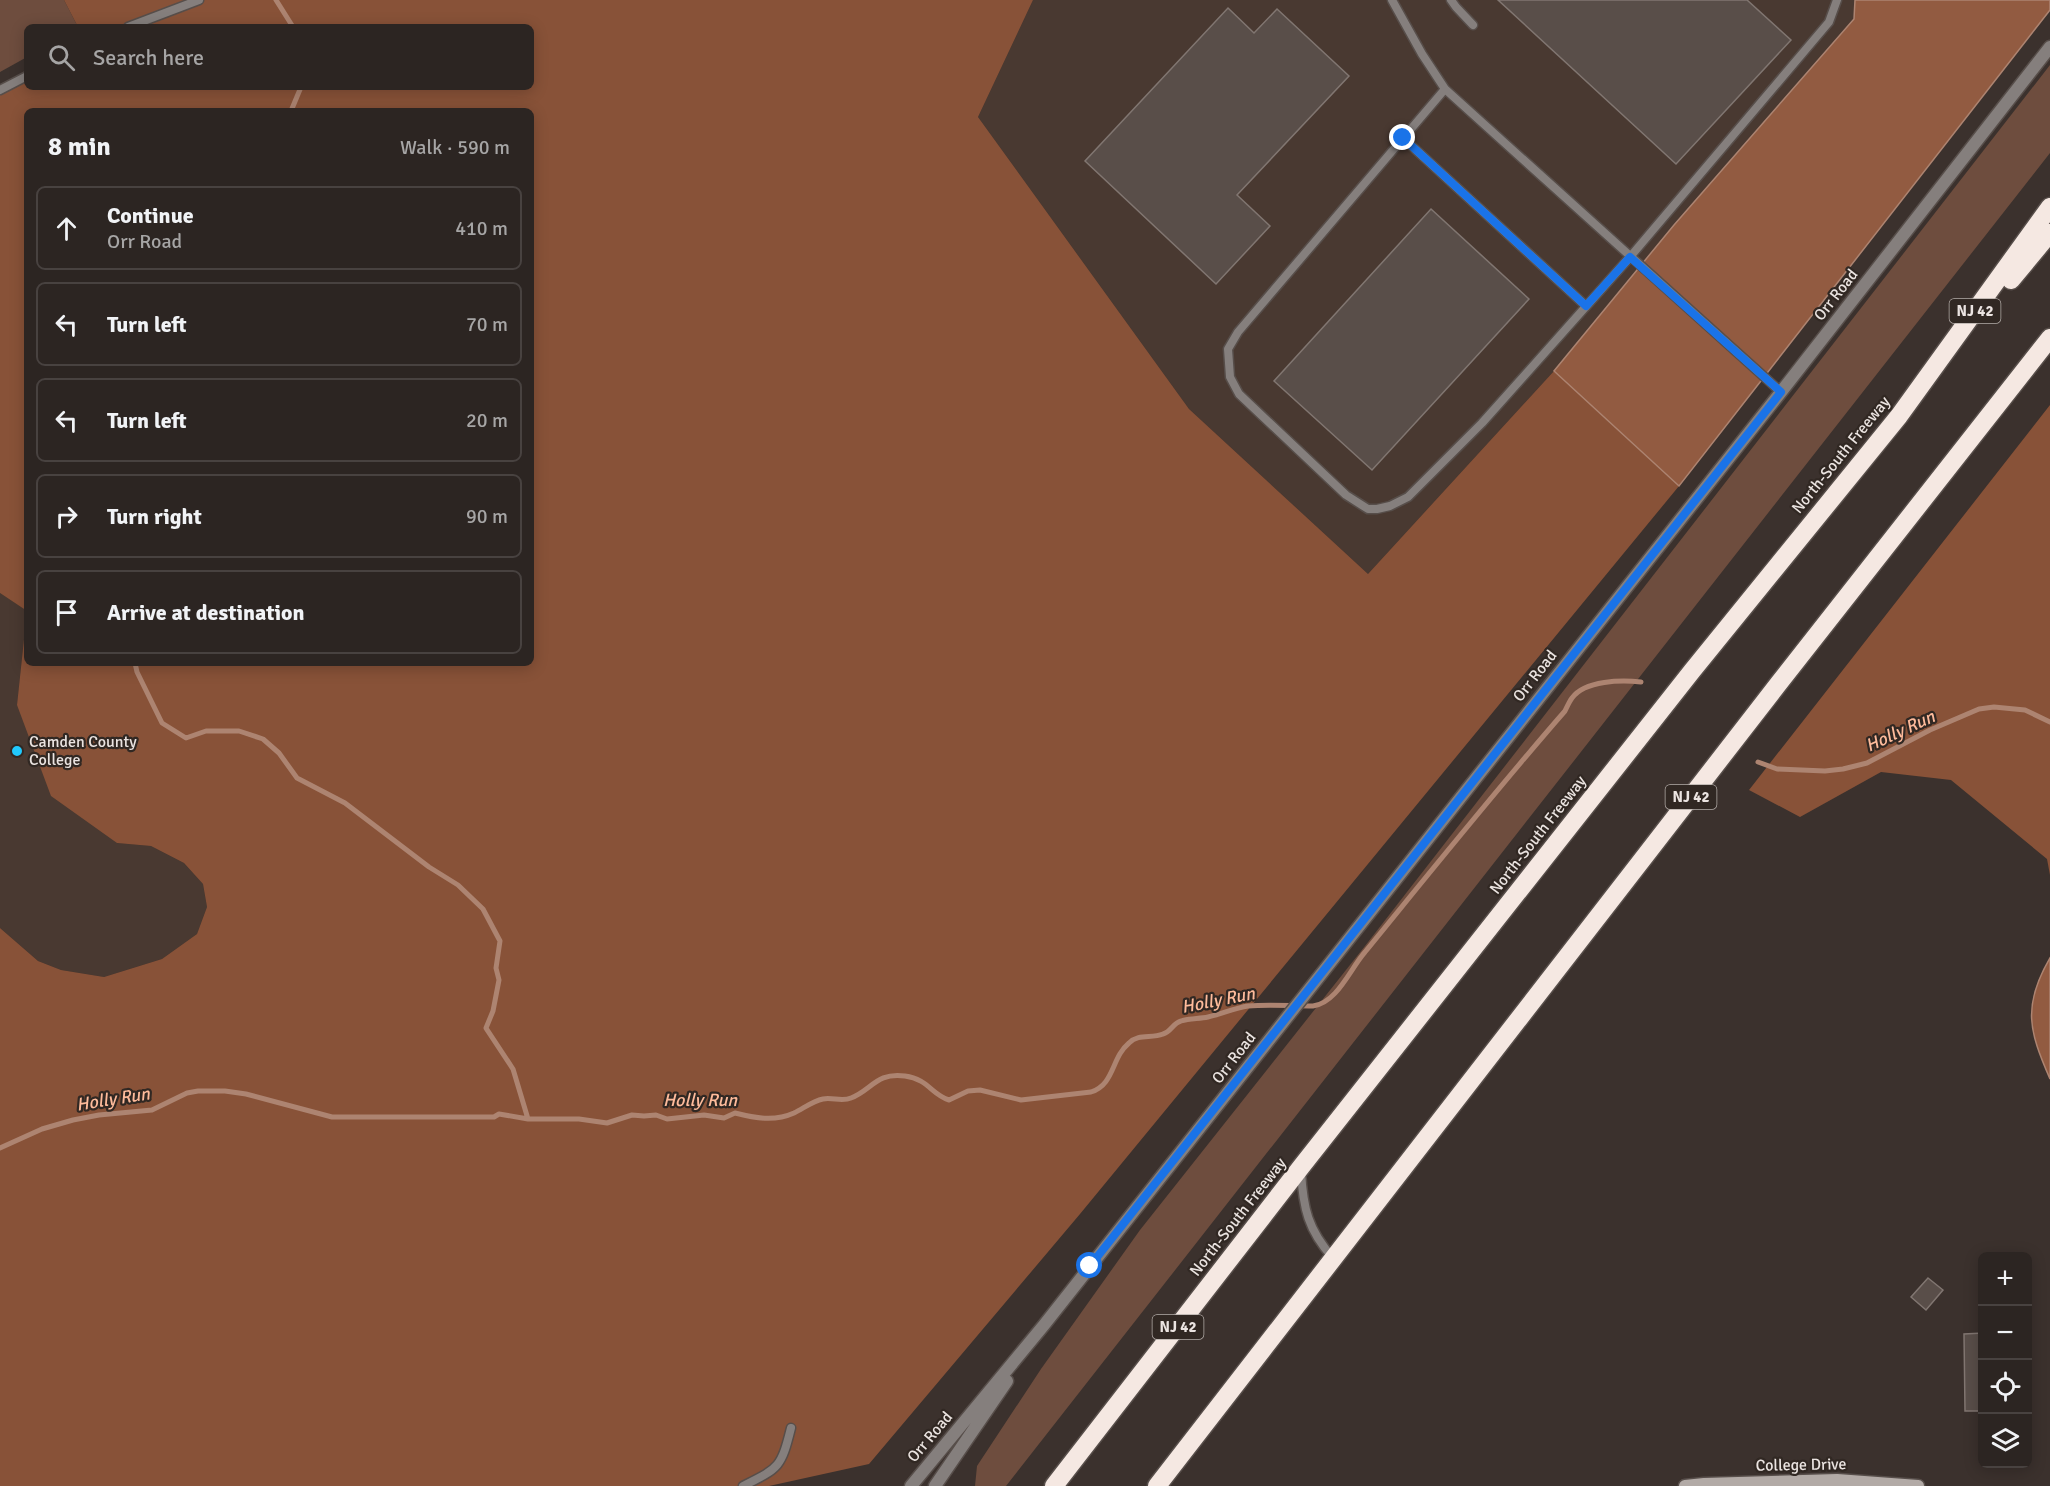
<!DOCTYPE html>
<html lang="en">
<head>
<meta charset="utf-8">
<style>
	body { margin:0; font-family:Signika,sans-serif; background:#38312f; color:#f1f3f6 }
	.controls { position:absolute; right:18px; bottom:18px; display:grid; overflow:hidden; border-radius:9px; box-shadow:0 3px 15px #0003 }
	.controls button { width:54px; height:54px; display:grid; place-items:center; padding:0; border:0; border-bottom:2px solid #484240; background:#2c2522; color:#f1f3f6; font:30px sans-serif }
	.stop { position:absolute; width:18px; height:18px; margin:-14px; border:4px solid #1a73e8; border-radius:50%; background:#fff }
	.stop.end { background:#1a73e8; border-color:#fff; box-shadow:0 2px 6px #0008 }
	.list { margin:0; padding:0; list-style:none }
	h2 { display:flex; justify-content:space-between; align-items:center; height:78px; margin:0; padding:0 24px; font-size:26px }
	h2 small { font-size:20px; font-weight:400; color:#a6a5a5 }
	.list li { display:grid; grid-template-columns:39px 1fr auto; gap:18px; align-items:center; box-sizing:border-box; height:84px; margin:0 12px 12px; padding:0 12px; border:2px solid #484240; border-radius:9px }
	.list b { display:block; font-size:22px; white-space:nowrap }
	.list p { margin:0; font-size:20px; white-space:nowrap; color:#a6a5a5 }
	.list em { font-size:20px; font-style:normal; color:#a6a5a5 }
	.icon { flex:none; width:33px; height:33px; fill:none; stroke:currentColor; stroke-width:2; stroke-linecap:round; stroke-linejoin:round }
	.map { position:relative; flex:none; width:2050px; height:1486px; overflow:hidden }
	.search { position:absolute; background:#2c2522; box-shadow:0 3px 15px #0003; left:24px; top:24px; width:510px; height:66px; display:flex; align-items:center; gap:15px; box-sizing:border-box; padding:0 21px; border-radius:9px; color:#a6a5a5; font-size:22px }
	.panel { position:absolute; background:#2c2522; box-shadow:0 3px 15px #0003; left:24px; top:108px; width:510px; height:558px; border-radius:9px }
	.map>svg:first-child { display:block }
</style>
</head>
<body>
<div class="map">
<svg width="2050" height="1486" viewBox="0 0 2050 1486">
	<rect width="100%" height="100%" fill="#3b312d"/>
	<!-- built -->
	<path fill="#493931" d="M1033,0H1855L1854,19L1674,225L1554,371L1368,574L1189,409L978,117Z
		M0,593L27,611L17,705L117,843L151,846L184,863L203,884L207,907L197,934L162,959L104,977L61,970L38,961L0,928Z"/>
	<!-- green -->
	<path fill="#6e4d3e" d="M0,0H64L78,27H27V57L0,72Z
		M2050,65V153L1006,1486H975L977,1466L1041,1369L1140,1230L1365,946Z"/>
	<!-- forest -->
	<path fill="#885238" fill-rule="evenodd" d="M64,0H1033L978,117L1189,409L1368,574L1554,371L1679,486L1080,1214L869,1464L769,1486H0V928L38,961L61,970L104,977L162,959L197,934L207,907L203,884L184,863L151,846L117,843L51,796L17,705L27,611L0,593V93L27,71V87H531V27H78ZM27,111H531V663H27Z
		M2050,405V875L2047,859L1951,780L1881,772L1800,817L1749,790Z"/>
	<!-- water -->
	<path fill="#925b41" stroke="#ad8471" stroke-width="1.5" d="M1855,0H2050V10L1679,486L1554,371L1674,225L1854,19Z
		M2050,958V1079C2029,1031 2022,1006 2050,958Z"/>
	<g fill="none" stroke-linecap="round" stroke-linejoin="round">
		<!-- stream -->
		<path stroke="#ad8471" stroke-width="5" d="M276,0L293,27
			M291,111L301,87
			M135,663L137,672L162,723L186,738L206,731H239L263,739L279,753L297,778L345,803L429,867L458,885L483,909L500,941L496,968L499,980L493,1011L486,1028L513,1069L528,1119
			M1758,762L1777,769L1825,771L1843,769L1867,763L1930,730L1979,709L1994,707L2025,710L2050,722
			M0,1148L42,1129L73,1120L99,1115L152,1110L187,1093L198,1091H225L246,1094L332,1117H494L499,1114L528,1119H579L607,1123L632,1115L644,1116L656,1115L667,1119L704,1115L724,1118L735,1113C755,1118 774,1122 794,1113C804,1108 813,1101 823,1099C832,1097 842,1102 851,1098C872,1090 876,1072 905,1076C928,1079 932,1095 949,1100L968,1091L980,1090L1021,1100L1091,1092C1115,1084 1111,1058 1129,1043C1139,1033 1151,1039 1163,1034C1171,1032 1173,1023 1181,1021C1190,1018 1199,1019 1208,1017C1221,1014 1235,1008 1248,1006C1269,1004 1291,1006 1313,1006C1337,1003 1350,969 1365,952C1431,871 1496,790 1565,711C1567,707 1569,702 1572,698C1585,680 1622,680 1641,682"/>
	</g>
	<!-- building -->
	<path fill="#594e49" stroke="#817671" stroke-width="1.5" d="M1498,0H1747L1791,40L1676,164Z
		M1228,8L1254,33L1277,9L1349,76L1237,195L1270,226L1216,284L1085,161Z
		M1431,209L1529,299L1372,470L1274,381Z
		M1928,1278L1943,1290L1926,1310L1911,1297Z
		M1983,1333V1411H1965L1964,1334Z"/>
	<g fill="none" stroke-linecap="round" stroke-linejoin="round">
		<!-- service casing -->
		<g stroke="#574e4a" stroke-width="11">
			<path id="service" d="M1392,0L1422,54L1445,89L1781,392
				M1451,0L1456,7L1473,25
				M128,27L199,0
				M1445,89L1238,332L1228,349L1230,377L1239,394L1346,495L1368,509H1377L1390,506L1408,497L1482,423L1630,257L1829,22L1837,0
				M0,90L27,76
				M1403,138L1586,306
				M1301,1171C1303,1208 1308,1230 1333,1258
				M743,1486C779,1468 781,1468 791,1428"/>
		</g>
		<!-- tertiary casing -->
		<g stroke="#574e4a" stroke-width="15">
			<path id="tertiary" d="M911,1486L1044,1325L1781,392L2050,47
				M935,1486L1007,1381"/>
		</g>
		<!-- secondary casing -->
		<g stroke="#574e4a" stroke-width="15">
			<path id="secondary" d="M1685,1486L1704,1484L1837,1480L1918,1486"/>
		</g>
		<!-- motorway casing -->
		<g stroke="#574e4a" stroke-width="21">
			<path id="motorway" d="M2011,280L2050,233
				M1054,1486L1301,1167L1692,671L1899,416L2050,207
				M1157,1486L1779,683L2050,338"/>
		</g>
		<!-- service -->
		<use href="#service" stroke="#857f7d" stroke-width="8"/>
		<!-- tertiary -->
		<use href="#tertiary" stroke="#857f7d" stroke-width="12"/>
		<!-- secondary -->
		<use href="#secondary" stroke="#b2aaa6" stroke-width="12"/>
		<!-- motorway -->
		<use href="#motorway" stroke="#f5e8e2" stroke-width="18"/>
	</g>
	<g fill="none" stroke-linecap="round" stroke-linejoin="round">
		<!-- route -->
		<path stroke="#1a73e8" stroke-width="8" d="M1090,1266L1781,392L1630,257L1586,306L1403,138"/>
	</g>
	<!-- markers -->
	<circle fill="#21c9fd" stroke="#312823" stroke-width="2" cx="17" cy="751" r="6"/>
	<g text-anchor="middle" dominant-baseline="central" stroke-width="4.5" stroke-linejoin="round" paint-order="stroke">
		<!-- shield labels -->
		<g fill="#312823" stroke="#b3aca8" stroke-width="1.5">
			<rect x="1949.5" y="299" width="51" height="24" rx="4.5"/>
			<rect x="1665.5" y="785" width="51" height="24" rx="4.5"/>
			<rect x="1152.5" y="1315" width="51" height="24" rx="4.5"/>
		</g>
		<g font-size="15" font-weight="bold" fill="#ebe4e1">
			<text x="1975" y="311">NJ 42</text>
			<text x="1691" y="797">NJ 42</text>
			<text x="1178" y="1327">NJ 42</text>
		</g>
		<!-- street labels -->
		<g font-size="16" fill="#ebe4e1" stroke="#312823">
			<text transform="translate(1836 295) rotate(-52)">Orr Road</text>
			<text transform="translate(1841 455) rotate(-51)">North-South Freeway</text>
			<text transform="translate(1535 676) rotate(-52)">Orr Road</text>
			<text transform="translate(1538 835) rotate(-52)">North-South Freeway</text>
			<text transform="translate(1234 1058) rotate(-52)">Orr Road</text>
			<text transform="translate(1238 1217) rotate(-52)">North-South Freeway</text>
			<text transform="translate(930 1437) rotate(-50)">Orr Road</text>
			<text transform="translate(1801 1465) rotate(-1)">College Drive</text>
		</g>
		<!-- poi labels -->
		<g font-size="16" fill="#ebe4e1" stroke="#312823" text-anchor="start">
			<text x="29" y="742">Camden County<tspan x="29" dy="18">College</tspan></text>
		</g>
		<!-- water labels -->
		<g font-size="18" font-style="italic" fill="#febb9b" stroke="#312823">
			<text transform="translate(1900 731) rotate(-25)">Holly Run</text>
			<text transform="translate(1218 1000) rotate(-11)">Holly Run</text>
			<text transform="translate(113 1099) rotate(-9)">Holly Run</text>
			<text x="700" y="1100">Holly Run</text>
		</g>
	</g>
</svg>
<div class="controls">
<button>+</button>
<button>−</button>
<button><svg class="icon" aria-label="locate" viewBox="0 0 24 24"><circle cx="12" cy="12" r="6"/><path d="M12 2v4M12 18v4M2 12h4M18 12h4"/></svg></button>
<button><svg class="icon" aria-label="layers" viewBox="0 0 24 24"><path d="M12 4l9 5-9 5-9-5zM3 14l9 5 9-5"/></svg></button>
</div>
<div class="stop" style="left:1090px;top:1266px"></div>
<div class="stop end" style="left:1403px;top:138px"></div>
<div class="search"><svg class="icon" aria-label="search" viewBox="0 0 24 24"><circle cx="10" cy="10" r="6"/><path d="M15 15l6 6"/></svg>Search here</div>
<section class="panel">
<h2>8 min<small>Walk · 590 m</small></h2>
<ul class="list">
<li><svg class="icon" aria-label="ahead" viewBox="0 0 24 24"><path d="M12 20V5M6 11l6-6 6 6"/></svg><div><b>Continue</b><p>Orr Road</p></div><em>410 m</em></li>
<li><svg class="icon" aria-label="left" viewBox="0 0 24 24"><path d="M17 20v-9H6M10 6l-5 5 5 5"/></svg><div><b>Turn left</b></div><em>70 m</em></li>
<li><svg class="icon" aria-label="left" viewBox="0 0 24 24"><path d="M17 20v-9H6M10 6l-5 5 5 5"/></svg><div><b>Turn left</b></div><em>20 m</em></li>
<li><svg class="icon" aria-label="right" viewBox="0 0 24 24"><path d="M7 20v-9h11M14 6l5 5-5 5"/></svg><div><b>Turn right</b></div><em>90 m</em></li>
<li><svg class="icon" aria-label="arrive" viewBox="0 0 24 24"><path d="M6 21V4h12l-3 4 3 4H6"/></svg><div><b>Arrive at destination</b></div></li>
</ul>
</section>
</div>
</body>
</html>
